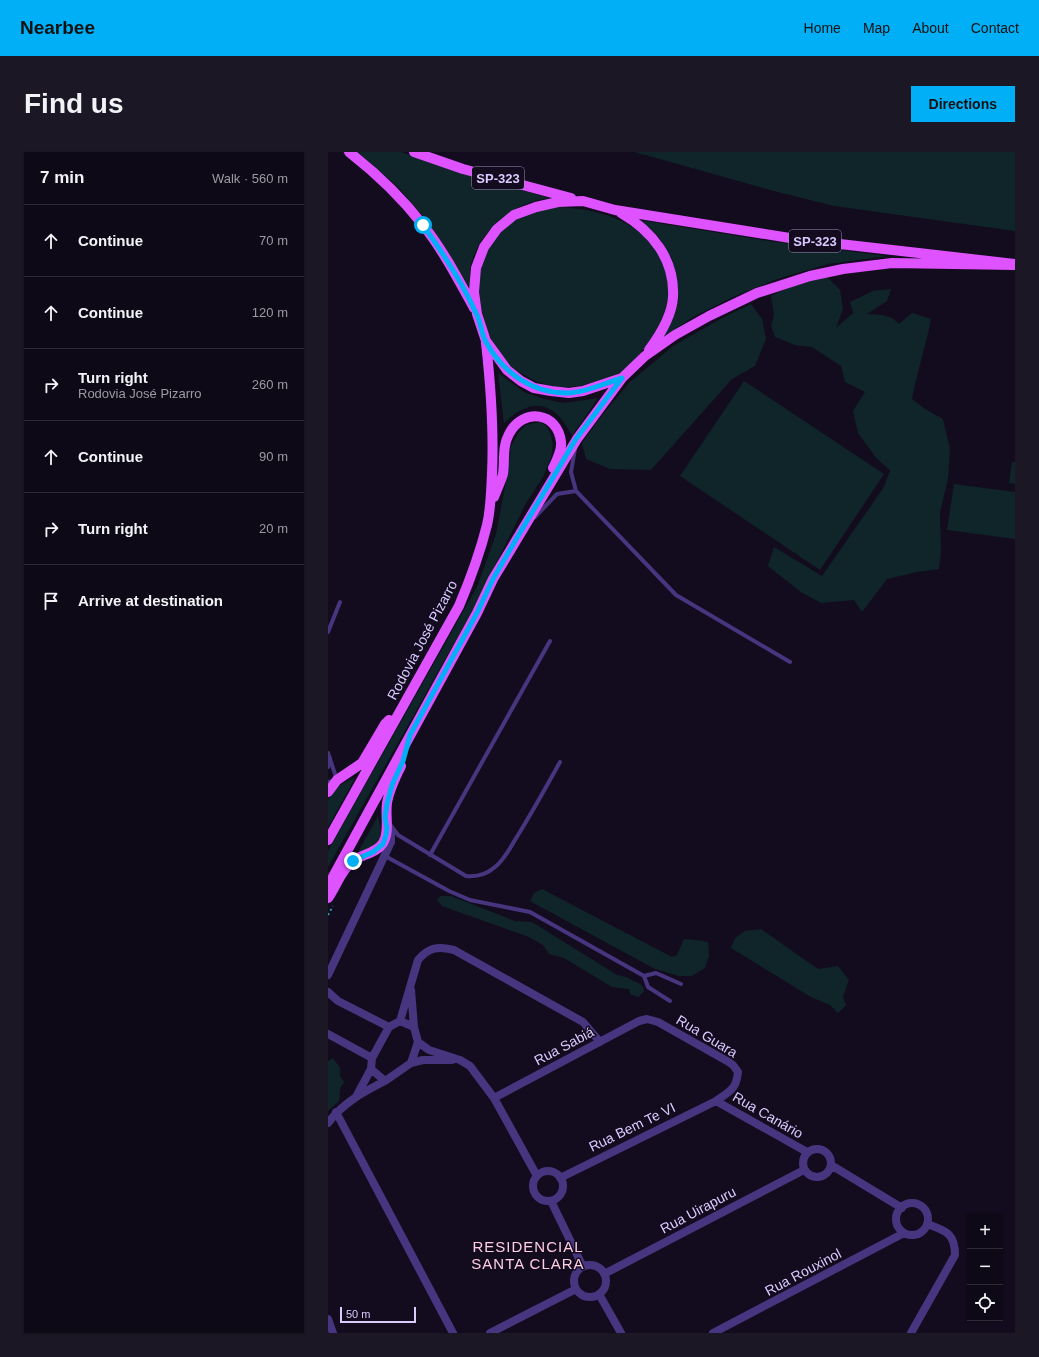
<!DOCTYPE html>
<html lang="en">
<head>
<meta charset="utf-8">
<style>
	body { margin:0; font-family:Arial,sans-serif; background:#1c1724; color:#f1f3f6 }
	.controls { position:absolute; right:12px; bottom:12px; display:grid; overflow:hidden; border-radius:0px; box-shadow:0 1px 3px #0004 }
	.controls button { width:36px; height:36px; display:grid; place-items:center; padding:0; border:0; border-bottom:1px solid #2e2a36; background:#0e0917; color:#f1f3f6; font:20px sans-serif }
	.scale { position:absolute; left:12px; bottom:10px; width:76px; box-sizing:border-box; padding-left:4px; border:2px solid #dacbff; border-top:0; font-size:11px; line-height:14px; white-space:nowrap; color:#dacbff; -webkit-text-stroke:3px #130c1f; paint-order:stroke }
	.stop { position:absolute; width:12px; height:12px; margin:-9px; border:3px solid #00aff6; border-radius:50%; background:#fff }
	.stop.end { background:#00aff6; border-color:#fff; box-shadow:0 1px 4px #0008 }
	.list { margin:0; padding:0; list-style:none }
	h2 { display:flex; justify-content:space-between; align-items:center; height:52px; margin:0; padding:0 16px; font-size:17px }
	h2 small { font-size:13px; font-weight:400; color:#9b9aa1 }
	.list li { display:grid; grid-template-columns:26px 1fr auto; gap:12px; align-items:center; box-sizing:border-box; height:72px; padding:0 16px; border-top:1px solid #2e2a36 }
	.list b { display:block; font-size:15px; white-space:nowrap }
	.list p { margin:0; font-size:13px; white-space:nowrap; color:#9b9aa1 }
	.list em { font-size:13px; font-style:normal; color:#9b9aa1 }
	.icon { flex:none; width:22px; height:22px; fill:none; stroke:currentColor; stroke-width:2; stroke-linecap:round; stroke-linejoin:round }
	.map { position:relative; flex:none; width:687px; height:1181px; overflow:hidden; border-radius:0px }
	header { display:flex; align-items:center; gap:24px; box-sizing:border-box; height:56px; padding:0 20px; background:#00aff6; color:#111 }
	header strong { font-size:19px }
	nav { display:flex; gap:22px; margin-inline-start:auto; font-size:14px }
	.intro { display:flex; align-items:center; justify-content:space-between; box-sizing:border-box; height:96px; padding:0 24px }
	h1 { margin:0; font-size:28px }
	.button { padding:10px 18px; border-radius:0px; background:#00aff6; color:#111; font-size:14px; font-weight:700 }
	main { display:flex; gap:24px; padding:0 24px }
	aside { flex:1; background:#0e0917; border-radius:0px; box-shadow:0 1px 3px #0004 }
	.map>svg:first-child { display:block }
</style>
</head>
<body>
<header>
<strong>Nearbee</strong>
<nav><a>Home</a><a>Map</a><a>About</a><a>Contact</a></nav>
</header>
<div class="intro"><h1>Find us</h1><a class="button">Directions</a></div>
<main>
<aside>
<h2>7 min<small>Walk · 560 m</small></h2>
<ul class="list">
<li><svg class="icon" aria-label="ahead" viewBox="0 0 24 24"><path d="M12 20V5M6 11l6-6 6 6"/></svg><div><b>Continue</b></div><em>70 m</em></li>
<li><svg class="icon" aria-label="ahead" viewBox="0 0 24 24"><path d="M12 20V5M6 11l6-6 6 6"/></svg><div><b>Continue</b></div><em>120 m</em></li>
<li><svg class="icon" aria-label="right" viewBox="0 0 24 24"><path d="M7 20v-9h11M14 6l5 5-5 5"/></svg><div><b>Turn right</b><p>Rodovia José Pizarro</p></div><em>260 m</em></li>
<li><svg class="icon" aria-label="ahead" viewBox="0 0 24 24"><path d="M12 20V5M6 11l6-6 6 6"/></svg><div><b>Continue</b></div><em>90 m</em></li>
<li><svg class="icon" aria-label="right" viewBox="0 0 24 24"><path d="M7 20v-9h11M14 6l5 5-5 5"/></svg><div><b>Turn right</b></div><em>20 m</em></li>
<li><svg class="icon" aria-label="arrive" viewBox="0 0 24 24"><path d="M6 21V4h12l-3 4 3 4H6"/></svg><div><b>Arrive at destination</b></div></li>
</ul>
</aside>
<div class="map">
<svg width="687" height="1181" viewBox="0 0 687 1181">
	<rect width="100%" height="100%" fill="#130c1f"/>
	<!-- green -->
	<path fill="#0f2529" d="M30,0H73L145,25L222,46C216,47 209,48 203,50C175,59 146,88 142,118C142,125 142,131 142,137L113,89L94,63L71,36Z
		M307,0H687V79L506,54L446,39Z
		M226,55C269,56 320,69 336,114C339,122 341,131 341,140C340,159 329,177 319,193C314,200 298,218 290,222C284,225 276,227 270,229C242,238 220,238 195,222C191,220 185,218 182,214C149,179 136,110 177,76C180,73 184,68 189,66C200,61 214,58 226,55Z
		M311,68L440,89L559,104L500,112L449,127L405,145L365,165L333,187L349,144V126L344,107L330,84Z
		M499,125L512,138L515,157L508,176L525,161L522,150L545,139L563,137L559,149L539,162C553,163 562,162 571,172L584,161L603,167C598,194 589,220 584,247L597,257L615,267L622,297L620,327L612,360L613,399L611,417L589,420L559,427L534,460L526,448L493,451L473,440L440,414L446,395L494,424L556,335L562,318L549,307L530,281L525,259L537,240L517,230L513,214L484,195L467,193L447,185L443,174L446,163L443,144C460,135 479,129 499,125Z
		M423,152L434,167L438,187L427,214L404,227L323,318L282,317L258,307L254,291L275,262L302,230L345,194L394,166Z
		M170,221L196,240L216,247L236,251L270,246L244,284C227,249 204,244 176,271Z
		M416,229L556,322L492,418L352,324Z
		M212,270L218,274L222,280L225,292L223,306L215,325L197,353L145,458L0,715V699L149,435L168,382L177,335L183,294L190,281L198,273Z
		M684,310H687V332L681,331Z
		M626,332L687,340V387L619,378Z
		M27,626L0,675C0,668 0,657 0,649C3,638 17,629 27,626Z
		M50,664C53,678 57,688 42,696C38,699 35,700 30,700Z
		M214,737L344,805L349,803L356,787L368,788L380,790L381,804L377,816L364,824H351L327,817L202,749L206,741Z
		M112,744H123L187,769L204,770L289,823L298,825L314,833L316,839L310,845L302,842L301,837L284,835L236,806L221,802L215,793L201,785L114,754L109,748Z
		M433,777L490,817L510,814L521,828L515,845L518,853L510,861L502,853L483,845L403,796L407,786L417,779Z
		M5,906L12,916V924L16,930L12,937L11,949L0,959V909Z"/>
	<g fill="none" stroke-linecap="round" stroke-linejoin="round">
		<!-- path -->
		<path stroke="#2ba1b2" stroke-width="2" stroke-dasharray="2 3" stroke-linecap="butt" d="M0,763L5,754"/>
		<!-- service -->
		<path stroke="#47367f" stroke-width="4" d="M247,297L243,320L248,339L348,443L462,510
			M207,365L229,342L248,339
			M0,480L12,450
			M0,601L9,628L0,630
			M0,615L2,606
			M64,675L70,683L138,724C149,725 158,723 167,715C177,707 183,694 190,683C205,659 218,635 232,610
			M102,703L222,489
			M57,704L121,739L142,748L202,760L316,824L328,821L353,832
			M316,824L320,835L342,849"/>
		<!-- minor -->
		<path stroke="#47367f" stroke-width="8" d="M0,823L63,690V679L61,674
			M83,838L86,875
			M0,840L10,849L61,875
			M72,869L90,808C101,795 110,794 126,798L255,870L272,890
			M0,882L44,906
			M90,890L83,911L57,929L43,917L44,906L61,875L72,869L86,875L90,890L101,898L132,908L142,914L166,946L209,1024
			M83,911L95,908H124
			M29,943L43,917
			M166,946L311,869L319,867L330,870L399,909L405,913L410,920C408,938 402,939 388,949L232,1026
			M388,949L479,1000
			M8,960L125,1181
			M0,971C15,951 35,940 57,929
			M475 1011a14 14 0 1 1 28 0a14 14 0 1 1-28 0Z
			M503,1013L574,1056
			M205 1034a15 15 0 1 1 30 0a15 15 0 1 1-30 0Z
			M223,1049L255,1115
			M568 1067a16 16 0 1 1 32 0a16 16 0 1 1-32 0Z
			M246 1129a16 16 0 1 1 32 0a16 16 0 1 1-32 0Z
			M276,1122L476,1018
			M271,1142L293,1181
			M0,1167L5,1181
			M162,1181L248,1137
			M385,1181L576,1081
			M583,1181L627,1103C627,1081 618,1079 599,1072"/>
		<!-- primary -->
		<path stroke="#df52ff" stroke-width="10" d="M21,0C48,21 74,46 95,73C115,98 130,127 146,156
			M86,0L135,17L243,46
			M293,61C324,79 347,107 345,145C344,164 332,183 321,198
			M687,112L468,87L287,58L255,49L230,50L208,55L186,63L169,77L156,95L148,116L146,140L149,162L158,189L179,218L193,229L206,236L223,239L241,241L255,239L294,226L317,204L347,183L381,164L429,141L482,124L515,117L564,111L687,113
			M166,345C169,337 173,329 175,322C177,308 174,295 181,282C195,255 230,260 233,290C234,299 229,308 225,316
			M0,640L9,628L34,611L57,572L61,568
			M0,688L131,454C142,428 152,401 159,373C163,356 163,339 164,322C166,277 163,236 158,191
			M0,734L149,461L165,427L249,287L294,226
			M0,746C8,735 13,718 24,710C33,702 48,702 55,691C62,680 57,664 59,651C61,638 67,626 73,614"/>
	</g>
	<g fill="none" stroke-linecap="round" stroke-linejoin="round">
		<!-- route -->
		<path stroke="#00aff6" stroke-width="5" d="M25,709L45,700L55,692L58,683L59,677L57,665L59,652L64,633L75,609L82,583L149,461L165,427L190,384L248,287L294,226C277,231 259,240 241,241C205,242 175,221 158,190C153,181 153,170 148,161C134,130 115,101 95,73"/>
	</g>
	<g text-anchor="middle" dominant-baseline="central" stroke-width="3" stroke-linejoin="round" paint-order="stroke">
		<!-- shield labels -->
		<g fill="#130c1f" stroke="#9e92bc" stroke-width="1">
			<rect x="144" y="15" width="52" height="22" rx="3"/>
			<rect x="461" y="78" width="52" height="22" rx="3"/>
		</g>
		<g font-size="13" font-weight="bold" fill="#dacbff">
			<text x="170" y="26">SP-323</text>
			<text x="487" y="89">SP-323</text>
		</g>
		<!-- street labels -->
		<g font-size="14" fill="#dacbff" stroke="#130c1f">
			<text transform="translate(94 488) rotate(-62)">Rodovia José Pizarro</text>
			<text transform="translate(379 884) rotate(31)">Rua Guara</text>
			<text transform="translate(236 894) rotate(-28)">Rua Sabiá</text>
			<text transform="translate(440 963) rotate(30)">Rua Canário</text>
			<text transform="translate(304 975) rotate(-26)">Rua Bem Te VI</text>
			<text transform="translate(370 1058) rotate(-28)">Rua Uirapuru</text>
			<text transform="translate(475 1120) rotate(-28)">Rua Rouxinol</text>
		</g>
		<!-- neighbourhood labels -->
		<g font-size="15" letter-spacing="1" fill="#ffcde3" stroke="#130c1f">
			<text x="200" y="1094">RESIDENCIAL<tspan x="200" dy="17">SANTA CLARA</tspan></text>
		</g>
	</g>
</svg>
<div class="controls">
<button>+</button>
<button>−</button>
<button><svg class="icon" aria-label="locate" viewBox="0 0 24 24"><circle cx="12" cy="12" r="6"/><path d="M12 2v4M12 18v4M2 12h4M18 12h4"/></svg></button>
</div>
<div class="scale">50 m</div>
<div class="stop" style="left:95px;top:73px"></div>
<div class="stop end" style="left:25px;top:709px"></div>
</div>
</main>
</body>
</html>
